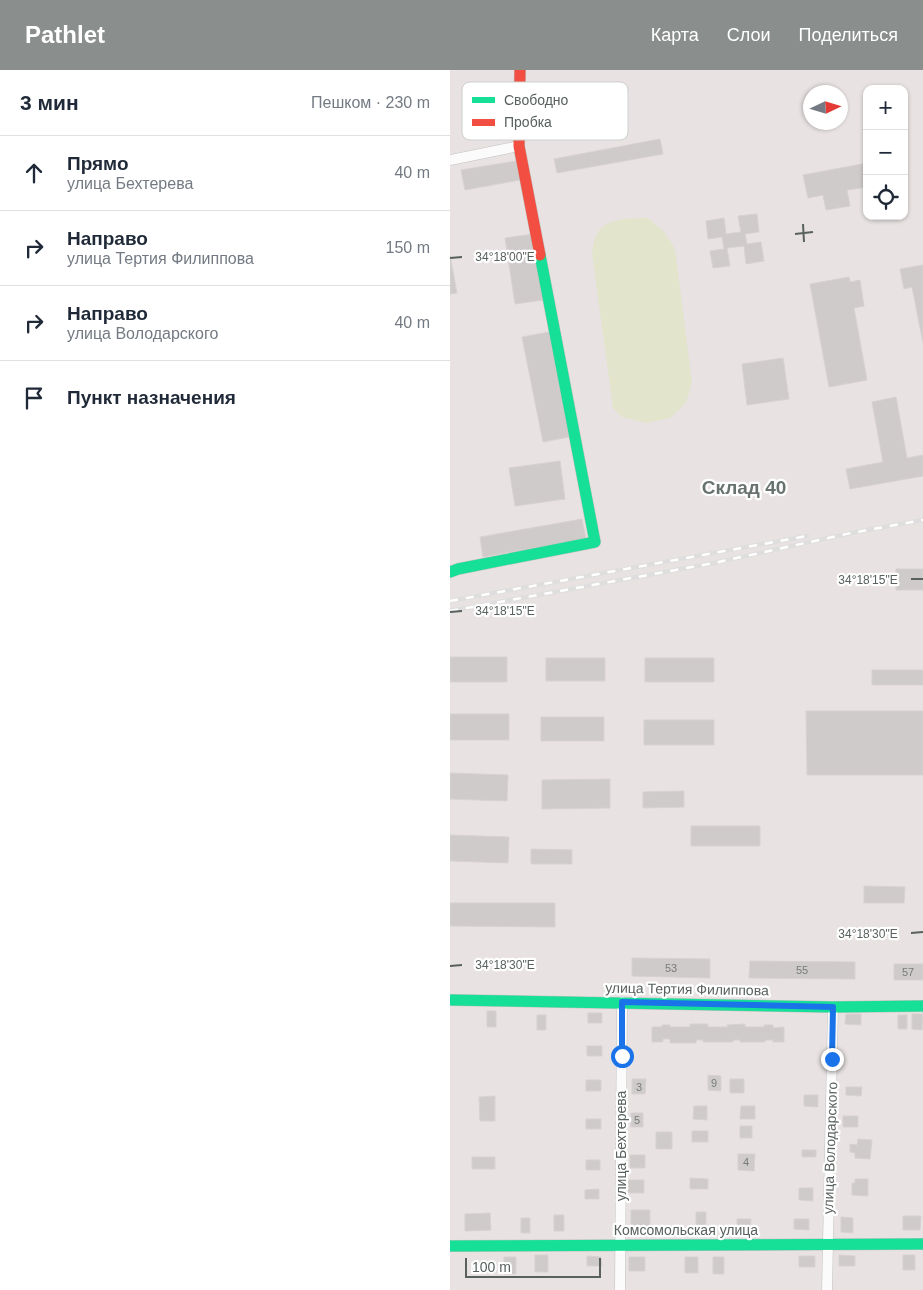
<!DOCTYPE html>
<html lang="ru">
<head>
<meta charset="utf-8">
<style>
	body { margin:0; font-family:Arial,sans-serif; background:#f6f6f7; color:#1f2937 }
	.controls { position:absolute; right:15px; top:15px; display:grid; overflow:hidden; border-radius:10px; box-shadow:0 1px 4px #0004 }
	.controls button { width:45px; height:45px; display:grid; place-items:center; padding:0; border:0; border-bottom:1px solid #e0e1e3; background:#fff; color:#1f2937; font:25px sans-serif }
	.compass { position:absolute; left:353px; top:15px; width:45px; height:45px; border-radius:50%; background:#fff; box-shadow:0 1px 4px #0004; rotate:86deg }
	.scale { position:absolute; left:15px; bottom:12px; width:136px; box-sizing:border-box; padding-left:5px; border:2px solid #58615e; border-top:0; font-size:14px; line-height:18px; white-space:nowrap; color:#58615e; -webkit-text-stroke:4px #fff; paint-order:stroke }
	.stop { position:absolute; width:15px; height:15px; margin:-11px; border:4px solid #1a73e8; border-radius:50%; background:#fff }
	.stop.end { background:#1a73e8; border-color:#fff; box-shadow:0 1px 5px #0008 }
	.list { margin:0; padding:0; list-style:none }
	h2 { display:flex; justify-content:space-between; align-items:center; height:65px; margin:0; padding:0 20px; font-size:21px }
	h2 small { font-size:16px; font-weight:400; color:#747a83 }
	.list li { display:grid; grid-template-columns:32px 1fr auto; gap:15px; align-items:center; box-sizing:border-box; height:75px; padding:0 20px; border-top:1px solid #e0e1e3 }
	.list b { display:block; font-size:19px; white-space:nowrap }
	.list p { margin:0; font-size:16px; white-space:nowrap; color:#747a83 }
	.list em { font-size:16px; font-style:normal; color:#747a83 }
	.icon { flex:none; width:28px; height:28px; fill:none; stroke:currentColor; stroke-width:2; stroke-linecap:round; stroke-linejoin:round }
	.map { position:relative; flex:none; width:473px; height:1220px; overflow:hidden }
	header { display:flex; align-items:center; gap:30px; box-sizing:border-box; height:70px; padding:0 25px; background:#8a8e8c; color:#fff }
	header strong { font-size:24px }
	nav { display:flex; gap:28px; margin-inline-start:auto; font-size:18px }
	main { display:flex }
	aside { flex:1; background:#fff }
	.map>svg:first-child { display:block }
</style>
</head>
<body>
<header>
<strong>Pathlet</strong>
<nav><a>Карта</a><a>Слои</a><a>Поделиться</a></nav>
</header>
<main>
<aside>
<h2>3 мин<small>Пешком · 230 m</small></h2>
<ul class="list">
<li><svg class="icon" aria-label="ahead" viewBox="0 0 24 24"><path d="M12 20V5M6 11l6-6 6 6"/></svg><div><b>Прямо</b><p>улица Бехтерева</p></div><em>40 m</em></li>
<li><svg class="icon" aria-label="right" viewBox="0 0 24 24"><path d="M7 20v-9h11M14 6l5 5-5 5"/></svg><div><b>Направо</b><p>улица Тертия Филиппова</p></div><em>150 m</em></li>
<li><svg class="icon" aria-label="right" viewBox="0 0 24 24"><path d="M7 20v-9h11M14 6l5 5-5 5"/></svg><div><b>Направо</b><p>улица Володарского</p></div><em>40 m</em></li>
<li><svg class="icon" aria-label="arrive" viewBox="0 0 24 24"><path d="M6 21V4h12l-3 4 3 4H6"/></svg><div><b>Пункт назначения</b></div></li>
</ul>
</aside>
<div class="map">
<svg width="473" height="1220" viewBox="0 0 473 1220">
	<rect width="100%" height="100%" fill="#e8e2e2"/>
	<!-- green -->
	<path fill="#e2e4cb" d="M198,148L214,162L225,179L242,312L236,333L220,348L197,353L172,347L163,338L142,184C143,179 143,173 145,168C153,147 180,148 198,148Z"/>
	<!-- building -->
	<path fill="#cfcbca" stroke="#d8d1d2" d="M210,69L213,84L107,103L104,89Z
		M66,91L70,110L15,120L11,100Z
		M417,93V117L397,120L400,136L376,140L373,125L358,128L353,105Z
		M307,144L309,162L295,164L297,174L311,172L314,191L296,194L294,176L277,178L280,196L263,198L260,181L274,179L272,167L258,169L256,151L274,148L276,164L291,162L288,146Z
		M83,164L93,230L65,234L55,168Z
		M0,185L7,223L0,224Z
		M473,195V273L462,217L454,219L450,199Z
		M399,207L400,212L410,210L414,236L404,238L417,310L379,317L360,214Z
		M99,262L119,367L93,372L72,267Z
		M333,288L339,329L297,335L292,294Z
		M446,327L457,388L473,385V406L400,419L396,399L433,392L422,332Z
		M110,391L115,429L65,436L59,398Z
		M132,449L136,469L33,487L30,467Z
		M446,499H473V520H446Z
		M0,587H57V612H0Z
		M96,588H155V611H96Z
		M195,588H264V612H195Z
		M422,600H473V615H422Z
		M356,641H473V705H357Z
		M0,644H59V670H0Z
		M91,647H154V671H91Z
		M194,650H264V675H194Z
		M0,703L58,705L57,731L0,729Z
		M160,709V738L92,739V710Z
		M234,721V737L193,738V722Z
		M241,756H310V776H241Z
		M0,765L59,767L58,793L0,791Z
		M81,779L122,780V794H81Z
		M414,816L455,817L454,833H414Z
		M0,833H105V857L0,856Z
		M182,888L260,889V908L182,906Z
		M300,891L405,892V909L299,908Z
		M444,894H473V910H444Z
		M37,941H46V957H37Z
		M138,943H152V953H138Z
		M396,944H411V955L395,954Z
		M462,944H473L472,960L462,959Z
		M87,945H96V960H87Z
		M448,945H457V959H448Z
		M240,954H258V957H278L277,955L295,954V957H314V955H323V958L334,957V972H323V970H315V972H290V970H283V972H253V970H246V973H220V969H213V972H202V957H212V955H220V957H240Z
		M137,976H152V986H137Z
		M258,1005L271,1006V1021L258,1020Z
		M182,1009H196L195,1024H182Z
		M280,1009H294V1023H280Z
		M136,1010H151V1021H136Z
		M396,1017H412L411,1026L396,1025Z
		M354,1025H368V1037L354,1036Z
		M45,1026V1051H30L29,1027Z
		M244,1036H257V1050L243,1049Z
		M291,1036H305V1049H290Z
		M181,1043H193V1057H181Z
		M393,1046H408V1057H393Z
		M136,1049H151V1059H136Z
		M290,1056H302V1068H290Z
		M242,1061H258V1072H242Z
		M206,1062H222V1079H206Z
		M408,1069L422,1070L420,1089L405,1088V1083L400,1082V1074L407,1075Z
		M352,1080H366V1087H352Z
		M288,1084H305L304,1101L288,1100Z
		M180,1085H195V1098H180Z
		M22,1087H45V1099H22Z
		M136,1090H150V1100H136Z
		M240,1108L258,1109V1119H240Z
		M405,1109H418V1126L402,1125V1113H405Z
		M178,1110H194V1123H178Z
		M349,1118H363V1131L349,1130Z
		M149,1119V1129H135V1120Z
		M181,1140H200V1159H181Z
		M246,1142H256V1159H246Z
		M40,1143L41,1160L15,1161V1144Z
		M104,1145H114V1161H104Z
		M453,1146H471L470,1160H453Z
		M391,1147L403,1148V1163L391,1162Z
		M71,1148H80V1163H71Z
		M287,1149H301L300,1161L287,1160Z
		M344,1149H359V1160L344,1159Z
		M85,1185H98V1202H85Z
		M389,1185L405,1186V1196H389Z
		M453,1185H465V1200H453Z
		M137,1186L151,1187L152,1196H137Z
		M349,1186H365V1197H349Z
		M54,1187H66V1204H54Z
		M179,1187H195V1201H179Z
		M235,1187H248V1203H235Z
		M263,1187H274V1204H263Z"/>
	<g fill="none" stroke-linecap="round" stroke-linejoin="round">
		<!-- street casing -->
		<g stroke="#c1c1c0" stroke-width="11">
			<path id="street" d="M0,90L69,76
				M170,1220L172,932
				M377,1220L383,937"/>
		</g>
		<!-- fast casing -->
		<g stroke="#bfc0c0" stroke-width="12">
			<path id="fast" d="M0,502L8,499L145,472L90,185
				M0,930L383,937L473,936
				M0,1176L473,1174"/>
		</g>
		<!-- jam casing -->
		<g stroke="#bfc0c0" stroke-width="12">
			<path id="jam" d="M70,0L69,76L90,185"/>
		</g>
		<!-- street -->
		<use href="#street" stroke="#fcfbfb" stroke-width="10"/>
		<!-- fast -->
		<use href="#fast" stroke="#16e098" stroke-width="11"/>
		<!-- jam -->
		<use href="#jam" stroke="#f24e42" stroke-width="11"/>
		<!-- rail casing -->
		<g stroke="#dfdede" stroke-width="4.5">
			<path id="rail" d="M0,531L357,466
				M0,541L264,493L401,463L473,450"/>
		</g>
		<!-- rail -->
		<use href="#rail" stroke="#fff" stroke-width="2.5" stroke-dasharray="8" stroke-linecap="butt"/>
	</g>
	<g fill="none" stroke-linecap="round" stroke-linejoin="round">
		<!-- route -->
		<path stroke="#1a73e8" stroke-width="6" d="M172,986V932L383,937L382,989"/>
	</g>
	<!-- ticks -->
	<path fill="none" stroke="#58615e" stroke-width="2" d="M353,154L354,172M345,164L363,162M0,188L12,187M461,509H473M0,542L12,541M461,863L473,862M0,896L12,895"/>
	<g text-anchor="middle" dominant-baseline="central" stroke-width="4.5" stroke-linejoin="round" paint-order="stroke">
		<!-- number labels -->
		<g font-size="11" fill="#777c7a">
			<text x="221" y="898">53</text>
			<text x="352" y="900">55</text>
			<text x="458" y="902">57</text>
			<text x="264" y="1013">9</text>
			<text x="189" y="1017">3</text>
			<text x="187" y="1050">5</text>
			<text x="296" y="1092">4</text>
		</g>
		<!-- street labels -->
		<g font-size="14" fill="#58615e" stroke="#fff">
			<text transform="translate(237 919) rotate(1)">улица Тертия Филиппова</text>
			<text transform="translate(171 1076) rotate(-90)">улица Бехтерева</text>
			<text transform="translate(380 1078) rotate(-88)">улица Володарского</text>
			<text x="236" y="1160">Комсомольская улица</text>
		</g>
		<!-- district labels -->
		<g font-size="19" font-weight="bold" fill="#68736f" stroke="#fff">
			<text x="294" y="417">Склад 40</text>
		</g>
	</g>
	<!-- legend -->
	<rect x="12" y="12" width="166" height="58" rx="8" fill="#fff" stroke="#cdd0cf" stroke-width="1"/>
	<rect x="22" y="27" width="23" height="6" fill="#16e098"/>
	<rect x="22" y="49" width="23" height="7" fill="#f24e42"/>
	<g font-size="14" fill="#58615e">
		<text x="54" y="35">Свободно</text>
		<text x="54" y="57">Пробка</text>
	</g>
	<g font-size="12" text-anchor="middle" fill="#58615e" stroke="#fff" stroke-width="4.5" stroke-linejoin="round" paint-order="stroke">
		<text x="55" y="191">34°18'00"E</text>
		<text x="418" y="514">34°18'15"E</text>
		<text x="55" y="545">34°18'15"E</text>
		<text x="418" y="868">34°18'30"E</text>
		<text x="55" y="899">34°18'30"E</text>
	</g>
</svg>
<div class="controls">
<button>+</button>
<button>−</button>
<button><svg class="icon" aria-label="locate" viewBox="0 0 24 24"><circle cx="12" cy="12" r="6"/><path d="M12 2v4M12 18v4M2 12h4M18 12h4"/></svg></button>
</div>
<svg class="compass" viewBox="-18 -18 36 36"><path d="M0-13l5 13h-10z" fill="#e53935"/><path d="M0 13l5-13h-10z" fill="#747a83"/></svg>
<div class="scale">100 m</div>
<div class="stop" style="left:172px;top:986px"></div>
<div class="stop end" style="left:382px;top:989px"></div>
</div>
</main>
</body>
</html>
